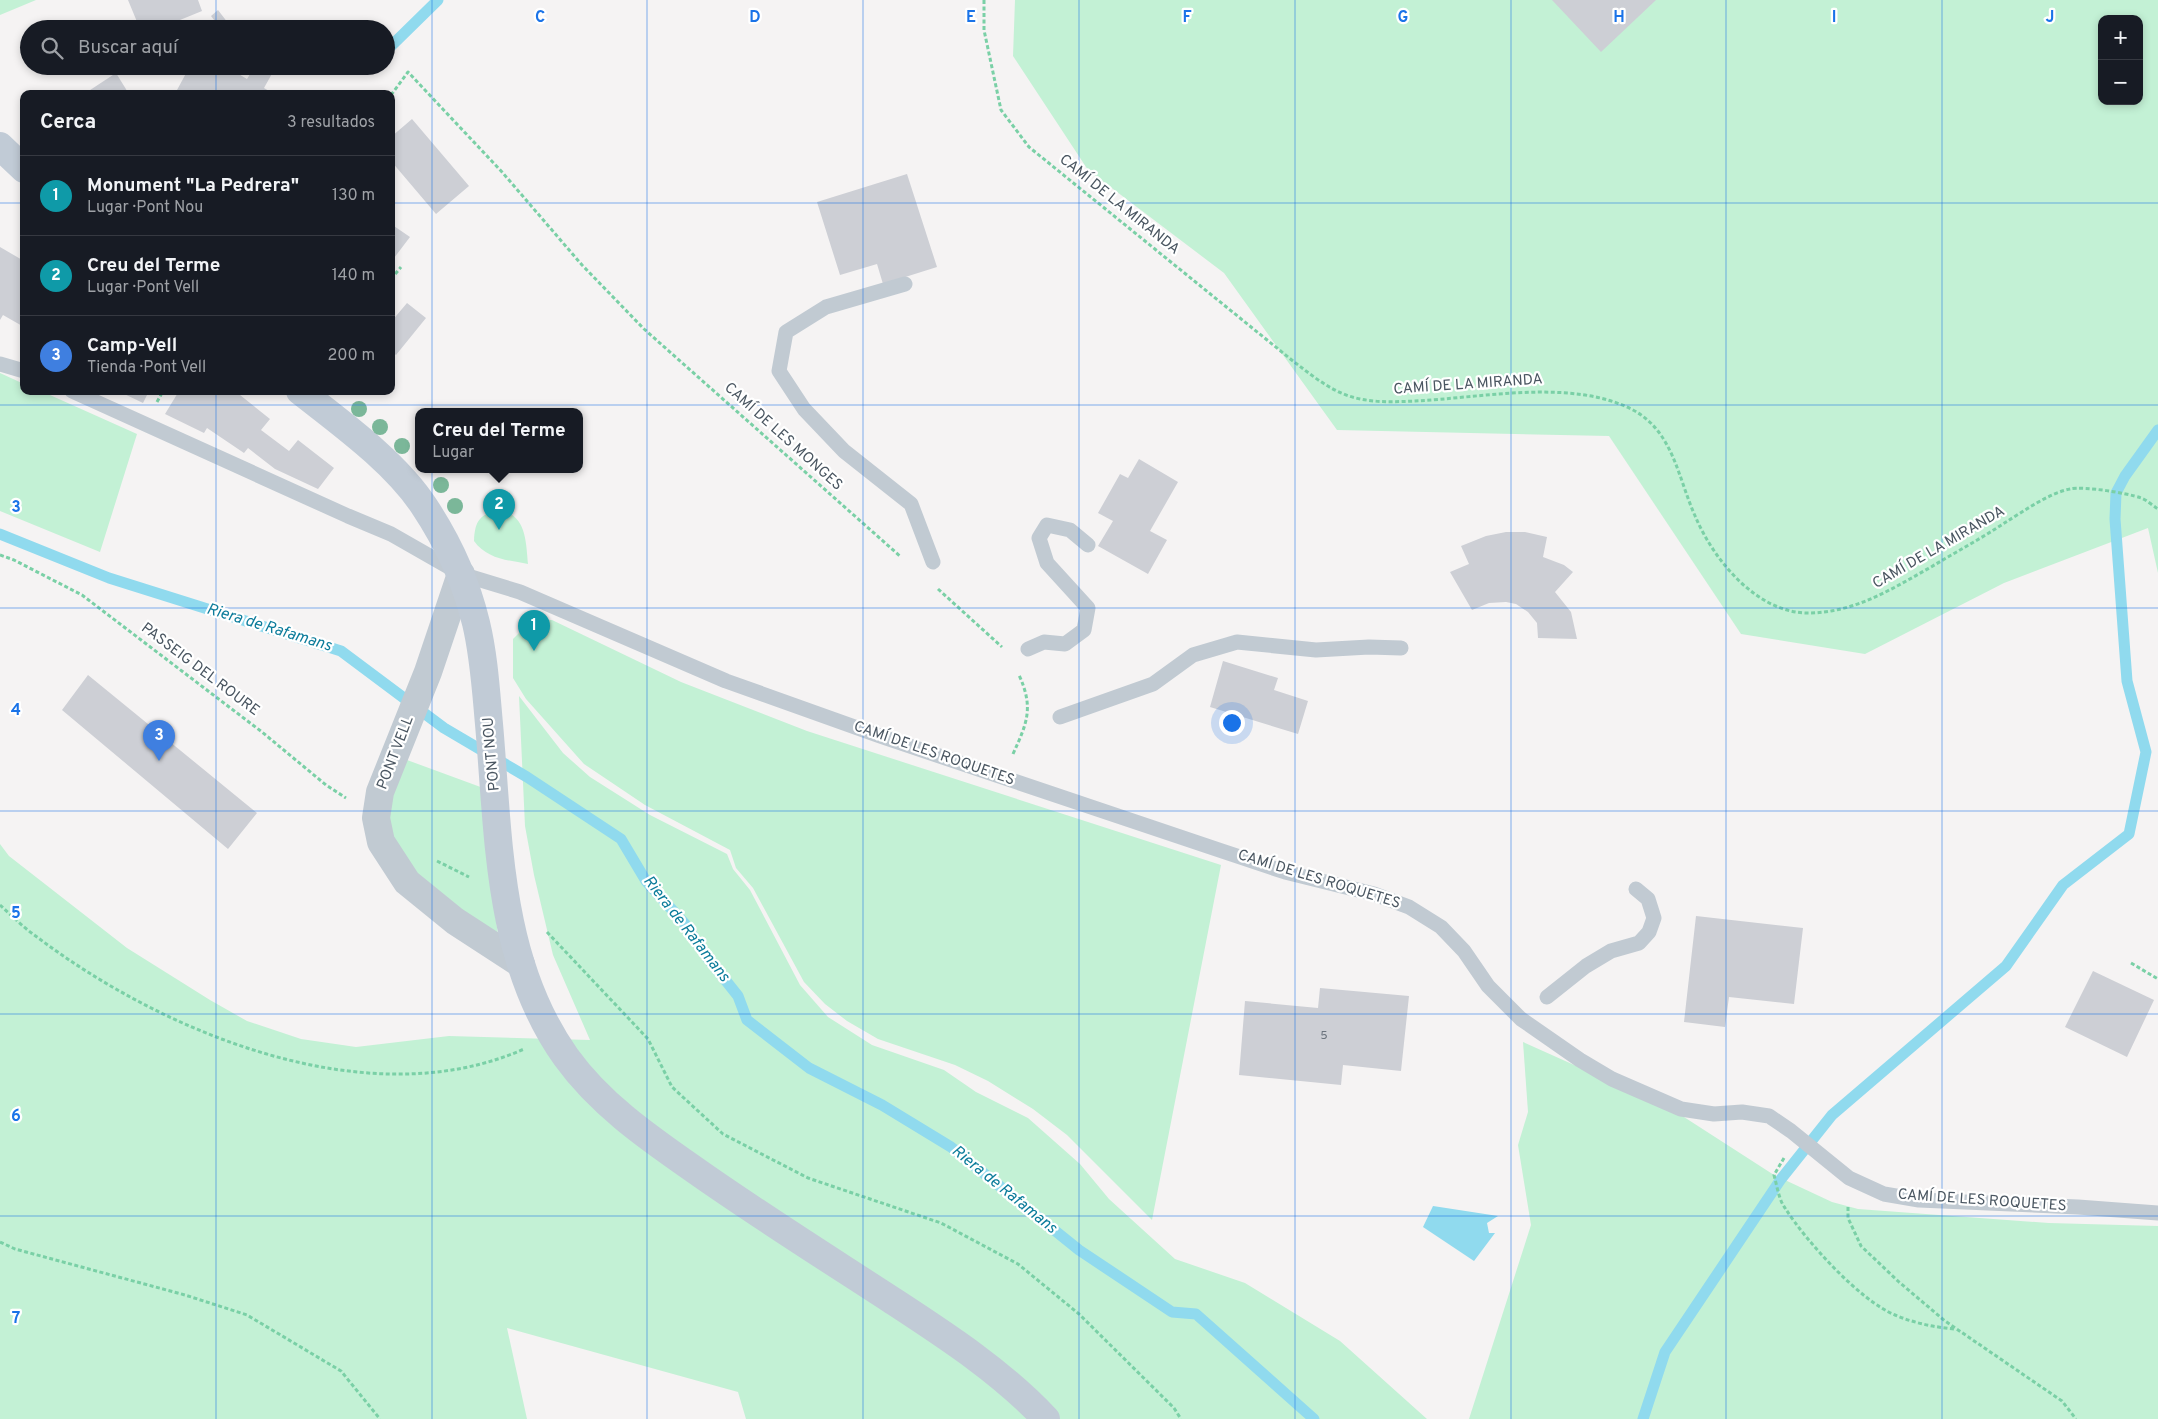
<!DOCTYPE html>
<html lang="es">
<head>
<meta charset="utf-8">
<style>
	body { margin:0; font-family:Overpass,sans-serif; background:#20242c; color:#f1f3f6 }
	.controls { position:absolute; right:15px; top:15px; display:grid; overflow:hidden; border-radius:10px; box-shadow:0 2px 8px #0003 }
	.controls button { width:45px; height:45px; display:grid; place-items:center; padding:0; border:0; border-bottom:1px solid #363941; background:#171b24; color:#f1f3f6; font:25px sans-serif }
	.you { position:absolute; left:1231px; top:722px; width:18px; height:18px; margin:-12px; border:4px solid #fff; border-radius:50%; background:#1a73e8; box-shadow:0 0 0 8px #1a73e833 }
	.badge { display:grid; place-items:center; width:32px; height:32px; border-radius:50%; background:#db2777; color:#fff; font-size:16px; font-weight:700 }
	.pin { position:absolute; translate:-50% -41px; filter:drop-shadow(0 1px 2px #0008) }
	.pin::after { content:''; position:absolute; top:26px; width:18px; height:15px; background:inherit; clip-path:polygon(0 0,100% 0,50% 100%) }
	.popup { position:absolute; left:415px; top:408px; width:168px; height:65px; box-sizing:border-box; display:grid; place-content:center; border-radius:10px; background:#171b24; filter:drop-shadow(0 1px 4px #0005); font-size:16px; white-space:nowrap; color:#9ea1a6 }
	.popup b { font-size:19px; color:#f1f3f6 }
	.popup::after { content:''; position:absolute; left:50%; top:100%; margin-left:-10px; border:10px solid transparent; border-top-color:#171b24 }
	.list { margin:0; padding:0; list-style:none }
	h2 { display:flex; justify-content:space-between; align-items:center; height:65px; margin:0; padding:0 20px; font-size:21px }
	h2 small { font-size:16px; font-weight:400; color:#9ea1a6 }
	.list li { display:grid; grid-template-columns:32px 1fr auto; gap:15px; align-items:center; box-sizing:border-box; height:80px; padding:0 20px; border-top:1px solid #363941 }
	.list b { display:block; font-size:19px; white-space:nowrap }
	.list p { margin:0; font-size:16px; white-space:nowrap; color:#9ea1a6 }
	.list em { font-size:16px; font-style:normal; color:#9ea1a6 }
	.icon { flex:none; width:28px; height:28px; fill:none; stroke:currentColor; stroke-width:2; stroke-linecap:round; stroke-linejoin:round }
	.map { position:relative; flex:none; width:2158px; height:1419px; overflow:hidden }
	.search { position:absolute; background:#171b24; box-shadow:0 2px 8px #0003; left:20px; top:20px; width:375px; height:55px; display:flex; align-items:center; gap:12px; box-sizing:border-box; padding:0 18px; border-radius:28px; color:#9ea1a6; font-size:19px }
	.panel { position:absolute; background:#171b24; box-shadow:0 2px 8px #0003; left:20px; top:90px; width:375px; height:305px; border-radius:10px }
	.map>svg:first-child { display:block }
</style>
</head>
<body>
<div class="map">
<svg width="2158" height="1419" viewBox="0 0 2158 1419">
	<rect width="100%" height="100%" fill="#f5f3f3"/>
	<!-- green -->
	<path fill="#c3f1d5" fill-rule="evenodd" d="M0,0H36L0,15Z
		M1015,0H2158V573L2148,528L2004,583L1865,654L1741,634L1609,436L1337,430L1224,273L1088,170L1013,56ZM2102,19H2139V101H2102Z
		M0,373L24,384V391H41L137,434L100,552L0,511Z
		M500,510C526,515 526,541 528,564C507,560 487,559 474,541C475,520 480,514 500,510Z
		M541,620H552L681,682L807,731L1221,865L1152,1220L1067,1135L1033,1109L988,1081L955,1065L878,1039L847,1021L825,1004L804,982L753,888L736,868L730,850L645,805L584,764L526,699L513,678V639L529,623Z
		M519,696L563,753L590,777L650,815L727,854L733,869L750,890L800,985L828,1017L872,1045L944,1070L976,1092L1028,1118L1080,1164L1109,1199L1175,1259L1245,1283L1340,1341L1427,1419H746L738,1392L507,1328L527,1419H0V844L9,856L127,948L210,1000L247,1021L301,1039L356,1047L449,1036L590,1040L553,955L534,875L525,826Z
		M407,760L486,789L488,865L499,941L408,873L387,831L391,798Z
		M1523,1042L1670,1108L1774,1175L1832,1202L1858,1209L2049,1223L2158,1226V1419H1469L1531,1225L1518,1145L1528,1112Z"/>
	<!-- water -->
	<path fill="#90daee" d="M1433,1206L1498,1216L1487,1223L1489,1233H1495L1474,1261L1423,1227Z"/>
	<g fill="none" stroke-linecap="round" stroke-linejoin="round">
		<!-- stream -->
		<path stroke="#90daee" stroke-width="11" d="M386,51L438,0
			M0,534L109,578L341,651L444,728L527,777L621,839L646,881L685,924L707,957L738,996L747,1020L809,1068L882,1105L951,1147L1079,1250L1172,1312L1196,1314L1314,1419
			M1643,1419L1665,1352L1781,1179L1832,1115L2006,966L2063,885L2129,834L2146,752L2127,681L2115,519L2116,493L2125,476L2158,430"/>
	</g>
	<!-- building -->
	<path fill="#cdcfd5" d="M128,0H198L202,11L158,29H140Z
		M1552,0H1656L1601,52Z
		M218,10L228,23L221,29L211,16Z
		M190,66H225L247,79L255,66H269L274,70L264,88L274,94H183L177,90Z
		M116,73L129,94H84Z
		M412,119L469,186L436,214L391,161V137Z
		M907,174L937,267L883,284L877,264L840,275L817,202Z
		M391,224L410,237L391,262Z
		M0,247L24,261V327L3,315L0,320Z
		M407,303L426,318L396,355L391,351V322Z
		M118,391H149L143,403Z
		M179,391H235L270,419L261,430L289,451L298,440L334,468L318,489L275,469L248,448L244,453L207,428L204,433L165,414Z
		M1139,459L1178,482L1150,531L1167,540L1148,574L1098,546L1113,521L1098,513L1120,474L1128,478Z
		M1506,532H1525L1547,537L1543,557L1564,565L1573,572L1555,592L1571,612L1577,639L1538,638L1537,623L1528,612L1516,604L1506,602L1489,603L1472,610L1450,572L1469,564L1461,546L1486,536Z
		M1223,661L1278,678L1274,690L1308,701L1298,734L1210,707Z
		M88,675L257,813L228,849L62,710Z
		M1696,916L1803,928L1794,1004L1729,997L1725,1027L1684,1022Z
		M2093,971L2154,1000L2127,1057L2065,1027Z
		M1320,988L1409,996L1401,1071L1343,1065L1341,1085L1239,1075L1245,1001L1318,1008Z"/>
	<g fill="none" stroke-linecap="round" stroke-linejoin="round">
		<!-- path -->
		<path stroke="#7ad0a6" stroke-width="3" stroke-dasharray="4 2.5" stroke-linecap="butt" d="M984,0V30L1001,110L1029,147L1293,361C1310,374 1328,389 1349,396C1370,403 1393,402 1415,401C1482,398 1572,378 1633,410C1674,432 1678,479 1696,518C1714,560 1757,613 1808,613C1854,613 1892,589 1931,567C1956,552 1982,538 2006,522C2024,511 2049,493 2070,489C2084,486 2127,493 2141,498C2147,500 2153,506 2158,509
			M391,95L408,72L502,172L582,265L644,329L901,557
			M391,279L401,267
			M157,402L163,391
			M0,555L14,560L82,595L262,732L326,785L346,798
			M938,589L1002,647
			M1013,754C1027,723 1034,708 1019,675
			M437,861L469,877
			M0,905C12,916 24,928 37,937C164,1033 368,1118 524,1049
			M547,932L648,1039L672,1087L723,1134L808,1178L941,1223L1018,1264L1079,1314L1174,1408L1181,1419
			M2131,963L2158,979
			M1784,1158L1774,1175C1777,1186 1779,1200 1785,1208C1806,1241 1859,1300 1895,1315C1914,1323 1933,1327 1954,1329
			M1848,1207V1218L1861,1246L1899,1282L1945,1321L2062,1401L2076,1419
			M0,1242L15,1249L185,1295L247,1315L341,1371L380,1419"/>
		<!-- lane -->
		<path stroke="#c1cad2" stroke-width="15" d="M905,284L826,307L786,332L779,371L804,409L844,451L911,504L933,562
			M0,364L24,371
			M72,391L348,516L391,534L461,574L520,592L726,681L880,736L1222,851L1285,872L1374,894L1409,907L1441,927L1464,951L1488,986L1521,1019L1580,1060L1612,1079L1681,1109L1714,1114L1742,1112L1769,1116L1791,1131L1849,1178L1884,1194L1919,1200L2078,1207L2158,1213
			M1028,649L1044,642L1065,644L1084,630L1088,608L1047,563L1039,538L1047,525L1070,530L1088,545
			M1060,717L1153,684L1193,655L1237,642L1316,650L1369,647L1401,648
			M1547,997L1586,966L1611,951L1639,943L1649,932L1654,918L1648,899L1636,889"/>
		<!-- street -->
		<path stroke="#c1cad2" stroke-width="28" d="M461,574L428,672L380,792L376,818L381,842L407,882L455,921L521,964"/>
		<!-- secondary -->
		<path stroke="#c1cbd6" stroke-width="28" d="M0,146L24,169
			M300,391C342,424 395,462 424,506C448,542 466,582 476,623C484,656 486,691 489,724C499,838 497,960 566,1057C599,1103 646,1136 692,1168C757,1214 824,1256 890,1299C945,1335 1001,1371 1046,1419"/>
	</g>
	<!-- trees -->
	<g fill="#7bb799">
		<circle cx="359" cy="409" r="8"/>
		<circle cx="380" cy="427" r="8"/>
		<circle cx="402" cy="446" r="8"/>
		<circle cx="441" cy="485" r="8"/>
		<circle cx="455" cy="506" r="8"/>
	</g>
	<!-- grid -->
	<path fill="none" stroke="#1a73e8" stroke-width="1" stroke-opacity="0.55" d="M216,0V29M432,0V1419M647,0V1419M863,0V1419M1079,0V1419M1295,0V1419M1511,0V1419M1726,0V1419M1942,0V1419M216,66V94M0,203H24M391,203H2158M216,391V1419M0,405H2158M0,608H2158M0,811H2158M0,1014H2158M0,1216H2158"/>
	<g text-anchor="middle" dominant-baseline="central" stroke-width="4.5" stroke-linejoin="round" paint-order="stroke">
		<!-- number labels -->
		<g font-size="12" fill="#6b747e">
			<text x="1324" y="1036">5</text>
		</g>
		<!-- street labels -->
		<g font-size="15" fill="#4a5661" stroke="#fff">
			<text transform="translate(1119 205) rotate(39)">CAMÍ DE LA MIRANDA</text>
			<text transform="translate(1468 385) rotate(-4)">CAMÍ DE LA MIRANDA</text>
			<text transform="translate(783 437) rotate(42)">CAMÍ DE LES MONGES</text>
			<text transform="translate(1939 548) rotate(-30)">CAMÍ DE LA MIRANDA</text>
			<text transform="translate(200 670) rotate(37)">PASSEIG DEL ROURE</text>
			<text transform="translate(396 753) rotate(-69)">PONT VELL</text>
			<text transform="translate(492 754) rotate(-95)">PONT NOU</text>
			<text transform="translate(934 754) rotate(19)">CAMÍ DE LES ROQUETES</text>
			<text transform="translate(1319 880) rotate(17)">CAMÍ DE LES ROQUETES</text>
			<text transform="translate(1982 1201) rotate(4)">CAMÍ DE LES ROQUETES</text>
		</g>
		<!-- water labels -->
		<g font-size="16" font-style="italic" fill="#0c7c9b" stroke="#fff">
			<text transform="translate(269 628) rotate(17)">Riera de Rafamans</text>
			<text transform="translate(686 929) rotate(52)">Riera de Rafamans</text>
			<text transform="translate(1004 1190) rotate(39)">Riera de Rafamans</text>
		</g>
	</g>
	<g font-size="16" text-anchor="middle" font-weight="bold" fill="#1a73e8" stroke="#fff" stroke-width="4.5" stroke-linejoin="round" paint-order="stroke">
		<text x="540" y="22">C</text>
		<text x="755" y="22">D</text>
		<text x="971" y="22">E</text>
		<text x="1187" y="22">F</text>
		<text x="1403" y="22">G</text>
		<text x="1619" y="22">H</text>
		<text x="1834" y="22">I</text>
		<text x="2050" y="22">J</text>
		<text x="16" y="512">3</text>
		<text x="16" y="715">4</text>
		<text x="16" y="918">5</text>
		<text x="16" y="1121">6</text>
		<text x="16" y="1323">7</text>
	</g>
</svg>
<div class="controls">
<button>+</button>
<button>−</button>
</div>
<div class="you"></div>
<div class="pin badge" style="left:534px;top:651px;background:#0f9aa8">1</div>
<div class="pin badge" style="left:499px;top:530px;background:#0f9aa8">2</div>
<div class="popup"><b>Creu del Terme</b>Lugar</div>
<div class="pin badge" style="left:159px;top:761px;background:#3f7fe0">3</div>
<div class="search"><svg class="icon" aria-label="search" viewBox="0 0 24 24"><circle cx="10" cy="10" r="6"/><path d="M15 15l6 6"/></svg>Buscar aquí</div>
<section class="panel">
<h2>Cerca<small>3 resultados</small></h2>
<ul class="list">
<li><span class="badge" style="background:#0f9aa8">1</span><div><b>Monument &quot;La Pedrera&quot;</b><p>Lugar · Pont Nou</p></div><em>130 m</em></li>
<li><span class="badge" style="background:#0f9aa8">2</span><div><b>Creu del Terme</b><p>Lugar · Pont Vell</p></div><em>140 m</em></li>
<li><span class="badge" style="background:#3f7fe0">3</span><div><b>Camp-Vell</b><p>Tienda · Pont Vell</p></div><em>200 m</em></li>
</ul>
</section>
</div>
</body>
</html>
